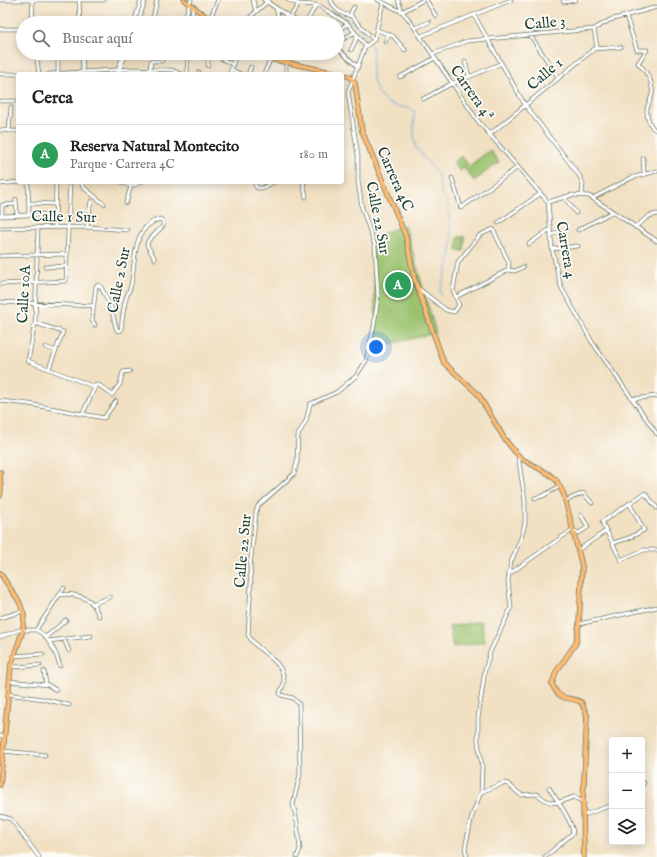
<!DOCTYPE html>
<html lang="es">
<head>
<meta charset="utf-8">
<style>
	body { margin:0; font-family:"IM FELL English",serif; background:#f2f2f2; color:#222 }
	.controls { position:absolute; right:12px; bottom:12px; display:grid; overflow:hidden; border-radius:4px; box-shadow:0 2px 10px #0003 }
	.controls button { width:36px; height:36px; display:grid; place-items:center; padding:0; border:0; border-bottom:1px solid #e0e0e0; background:#fff; color:#222; font:20px sans-serif }
	.you { position:absolute; left:376px; top:347px; width:14px; height:14px; margin:-10px; border:3px solid #fff; border-radius:50%; background:#1a73e8; box-shadow:0 0 0 6px #1a73e833 }
	.badge { display:grid; place-items:center; width:26px; height:26px; border-radius:50%; background:#1f6fb2; color:#fff; font-size:13px; font-weight:700 }
	.pin { position:absolute; translate:-50% -50%; border:2px solid #fff; box-shadow:0 1px 4px #0006 }
	.list { margin:0; padding:0; list-style:none }
	h2 { display:flex; justify-content:space-between; align-items:center; height:52px; margin:0; padding:0 16px; font-size:17px }
	h2 small { font-size:13px; font-weight:400; color:#767676 }
	.list li { display:grid; grid-template-columns:26px 1fr auto; gap:12px; align-items:center; box-sizing:border-box; height:60px; padding:0 16px; border-top:1px solid #e0e0e0 }
	.list b { display:block; font-size:15px; white-space:nowrap }
	.list p { margin:0; font-size:13px; white-space:nowrap; color:#767676 }
	.list em { font-size:13px; font-style:normal; color:#767676 }
	.icon { flex:none; width:22px; height:22px; fill:none; stroke:currentColor; stroke-width:2; stroke-linecap:round; stroke-linejoin:round }
	.map { position:relative; flex:none; width:657px; height:857px; overflow:hidden }
	.search { position:absolute; background:#fff; box-shadow:0 2px 10px #0003; left:16px; top:16px; width:328px; height:44px; display:flex; align-items:center; gap:10px; box-sizing:border-box; padding:0 14px; border-radius:22px; color:#767676; font-size:15px }
	.panel { position:absolute; background:#fff; box-shadow:0 2px 10px #0003; left:16px; top:72px; width:328px; height:112px; border-radius:4px }
	.map>svg:first-child { display:block }
</style>
</head>
<body>
<div class="map">
<svg width="657" height="857" viewBox="0 0 657 857">
	<rect width="100%" height="100%" fill="#fdfcf7"/>
	<filter id="ink" filterUnits="userSpaceOnUse"><feTurbulence type="fractalNoise" baseFrequency=".025" numOctaves="2"/><feDisplacementMap in="SourceGraphic" scale="8" xChannelSelector="R" yChannelSelector="G"/><feConvolveMatrix kernelMatrix="1 2 1 2 8 2 1 2 1" color-interpolation-filters="sRGB"/></filter>
	<filter id="wash" filterUnits="userSpaceOnUse"><feTurbulence type="fractalNoise" baseFrequency=".012" numOctaves="4" result="noise"/><feDisplacementMap in="SourceGraphic" scale="16" xChannelSelector="R" yChannelSelector="G"/><feGaussianBlur stdDeviation="0.9" result="paint"/><feColorMatrix in="noise" values="0 0 0 0 0 0 0 0 0 0 0 0 0 0 0 0 0 1.4 0 .05"/><feComposite in="paint" operator="in"/></filter>
	<g filter="url(#wash)">
		<rect width="100%" height="100%" fill="#f1e0c2"/>
		<!-- green -->
		<path fill="#9bc36e" stroke="#5d8051" d="M490,150L499,162L474,181L465,169Z
			M461,156L468,164L460,171L453,163Z
			M405,225L436,333L377,347L372,237Z
			M458,237H465L464,251H457Z
			M481,621L485,642L453,647L449,627Z"/>
		<g fill="none" stroke-linecap="round" stroke-linejoin="round">
			<!-- stream -->
			<path stroke="#6ea6dd" stroke-width="1" d="M328,0C331,14 340,14 350,20C357,25 365,35 369,42
				M371,45C375,53 371,61 372,70C372,83 378,98 390,104C398,108 407,106 414,111V137L416,148L438,175L441,193L447,200L448,209L452,241L450,260L440,291L441,296"/>
		</g>
	</g>
	<g filter="url(#ink)">
		<g fill="none" stroke-linecap="round" stroke-linejoin="round">
			<!-- minor casing -->
			<g stroke="#687666" stroke-width="4.5">
				<path id="minor" d="M0,0H104
					M32,0L33,23
					M79,0L80,23
					M253,0L256,12
					M264,0L299,23
					M288,0L299,4L316,5L321,7L348,24L366,46
					M331,0C335,10 341,14 351,16
					M378,0L402,12L407,17L478,121L548,202
					M398,0L402,12
					M426,0L436,16
					M563,0L564,2L576,0
					M354,7L351,12V16L374,40
					M276,8L280,23
					M402,12L423,0
					M285,15L286,23
					M474,15L525,105L579,175L583,183L582,195
					M626,16L637,50H647L638,63C646,71 654,82 652,94C651,99 648,104 647,109C646,116 650,128 657,131
					M290,17L299,4
					M134,23L141,0
					M138,23L145,0
					M152,23L157,0
					M172,23L173,18
					M183,23L191,0
					M191,23L193,7
					M208,23L218,0
					M244,23L269,0
					M306,23L316,5
					M415,28L429,22
					M0,29H23
					M594,29L597,48
					M337,30L348,24
					M377,30L393,36L405,50
					M530,35L558,77
					M421,36L511,0
					M343,39L355,32
					M385,42L389,34
					M337,48L358,67
					M351,50L358,35
					M36,53L39,74
					M58,53V73
					M82,53L83,72
					M154,53V56
					M164,53L175,54
					M208,53V66
					M286,53V74
					M208,54H214
					M433,54L467,41L594,29L610,20L657,7
					M219,57L233,65
					M465,61L469,76
					M231,69L240,74
					M150,70L151,61H162
					M117,72L124,53
					M0,74H18
					M49,74L131,69L172,70L181,74
					M117,74L127,53
					M187,74L188,53
					M199,74V72
					M230,74L236,53
					M248,74L251,67
					M264,74L273,53
					M400,77L435,58
					M423,99L449,85L500,64
					M0,101H18
					M0,130L18,131
					M9,131L11,107
					M489,135L594,49L621,47
					M643,158L644,174
					M452,178L461,208L518,167
					M28,182L29,214
					M81,182L83,187L104,204
					M121,182L131,186L142,182
					M254,182L257,188H262L274,182
					M303,182L306,197
					M0,184L19,182
					M564,197L576,213
					M593,198L631,178L657,171
					M16,199L17,215
					M548,202L552,249L561,287L592,342L657,434
					M548,202L572,195L589,196L657,241
					M28,203L56,204
					M126,203L131,186
					M0,216L55,214
					M2,216V205L16,204
					M498,223L540,194
					M38,227L35,323L28,361L95,387
					M55,227L56,182
					M87,227L91,201
					M635,227L649,216L657,214
					M0,228L87,227L127,230
					M578,230L612,212
					M551,235L561,231
					M529,244L550,229
					M552,249L578,246
					M0,256L66,254
					M45,267L67,266
					M508,270L515,271L523,267
					M0,284L66,281L70,182
					M418,288L446,310L454,312L459,305L453,290L458,262L480,235L493,229L509,263L508,270
					M456,297L508,270
					M0,302L94,306
					M35,323L63,332L49,368
					M95,325L92,320L96,286L98,285L101,287L111,307L116,328L118,331L121,330C122,320 123,309 126,299C127,294 130,290 131,285C136,262 131,227 160,219L163,221V226L148,241L147,245L155,259
					M45,347L56,351
					M632,399L657,396
					M0,401L29,404L104,418L116,401
					M81,414L84,411L96,385H99L112,395L120,384L123,372L130,371
					M535,498L543,496L560,486
					M565,501L583,493L592,503
					M657,508L645,493L602,522L621,560L644,550H657
					M613,543L629,538L644,530L629,503
					M578,550L606,531
					M509,574L572,530L579,533L588,527L581,515
					M60,595C69,593 86,596 93,604C95,607 97,612 99,616
					M92,604L110,597
					M0,618L23,611
					M579,624L657,607
					M36,630C48,635 57,654 60,666
					M0,637L19,630H36L64,588
					M46,637L66,620
					M64,639L69,651
					M48,641L91,636
					M13,656L43,654
					M11,665L16,667L40,665
					M44,671L46,684
					M9,681L48,685L56,690
					M8,694L43,699L69,705
					M0,736H4
					M3,751L45,755
					M642,785L644,783
					M481,792L504,783L508,784L521,795L537,794C553,808 558,802 574,797L583,802
					M584,815L612,805
					M0,816L11,819L39,857
					M297,857L300,849L297,822L293,804L300,774L299,704L293,698L281,695L280,693C281,689 284,685 284,681C283,658 257,653 248,635L251,583L250,566L256,512L258,506L294,474L297,462L298,435L306,421L310,404L337,392L356,376L366,361L374,326L378,296L375,246L362,208L358,181V156L348,92L365,47L374,40L383,3
					M467,857L465,848L472,816L481,792L482,766L478,742V718L485,670L490,652L511,608L508,581L511,562L521,538L525,523V501L518,455
					M545,857L573,833C572,820 556,799 549,788"/>
			</g>
			<!-- major casing -->
			<g stroke="#687666" stroke-width="5.5">
				<path id="major" d="M184,0L215,23
					M259,53L270,59L341,74
					M342,74L350,77L355,83L362,131L406,237L414,278L444,363L478,394L504,438L515,452L522,459L549,474L557,481L564,495L582,566L579,624L576,643L556,672L552,684C560,703 567,695 581,702L587,715L583,802L584,857
					M0,472L1,491L0,496
					M0,573L20,603L24,615L23,630L11,665L0,785"/>
			</g>
			<!-- minor -->
			<use href="#minor" stroke="#fff" stroke-width="3"/>
			<!-- major -->
			<use href="#major" stroke="#ffbb71" stroke-width="4"/>
		</g>
	</g>
	<g text-anchor="middle" dominant-baseline="central" stroke-width="3.5" stroke-linejoin="round" paint-order="stroke">
		<!-- street labels -->
		<g font-size="15" fill="#1f3d34" stroke="#fdfcf7">
			<text transform="translate(545 23) rotate(-6)">Calle 3</text>
			<text transform="translate(545 74) rotate(-40)">Calle 1</text>
			<text transform="translate(472 93) rotate(55)">Carrera 4ª</text>
			<text transform="translate(395 179) rotate(66)">Carrera 4C</text>
			<text transform="translate(64 217) rotate(1)">Calle 1 Sur</text>
			<text transform="translate(378 218) rotate(79)">Calle 22 Sur</text>
			<text transform="translate(566 250) rotate(80)">Carrera 4</text>
			<text transform="translate(119 280) rotate(-79)">Calle 2 Sur</text>
			<text transform="translate(24 294) rotate(-87)">Calle 10A</text>
			<text transform="translate(243 551) rotate(-85)">Calle 22 Sur</text>
		</g>
	</g>
</svg>
<div class="controls">
<button>+</button>
<button>−</button>
<button><svg class="icon" aria-label="layers" viewBox="0 0 24 24"><path d="M12 4l9 5-9 5-9-5zM3 14l9 5 9-5"/></svg></button>
</div>
<div class="you"></div>
<div class="pin badge" style="left:398px;top:285px;background:#2e9e5b">A</div>
<div class="search"><svg class="icon" aria-label="search" viewBox="0 0 24 24"><circle cx="10" cy="10" r="6"/><path d="M15 15l6 6"/></svg>Buscar aquí</div>
<section class="panel">
<h2>Cerca<small></small></h2>
<ul class="list">
<li><span class="badge" style="background:#2e9e5b">A</span><div><b>Reserva Natural Montecito</b><p>Parque · Carrera 4C</p></div><em>180 m</em></li>
</ul>
</section>
</div>
</body>
</html>
